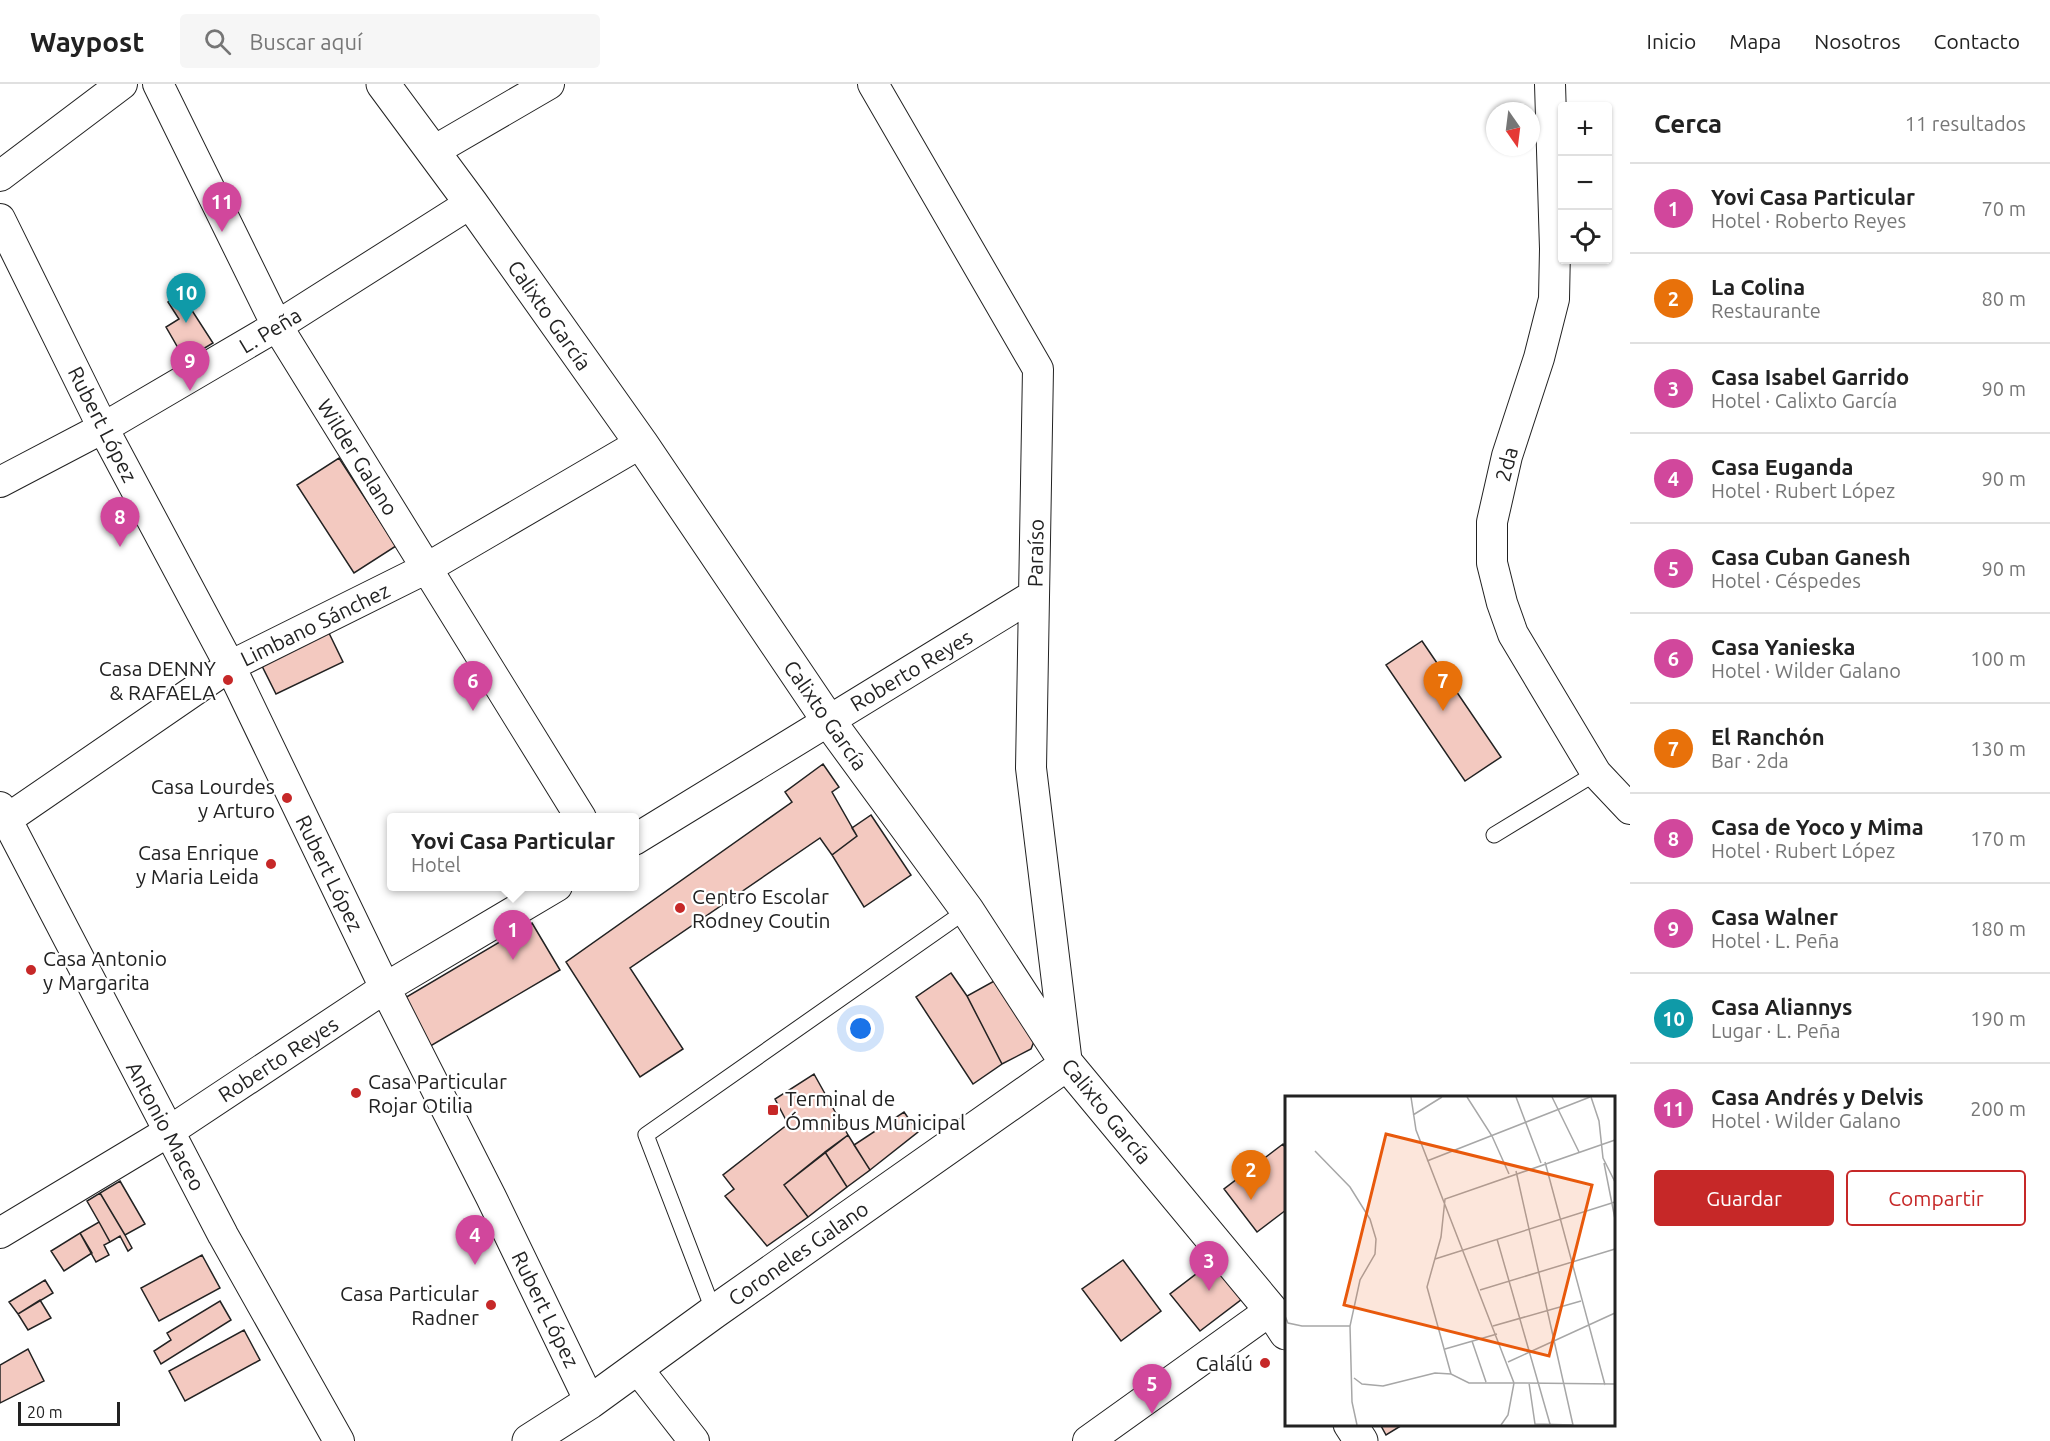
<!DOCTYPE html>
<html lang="es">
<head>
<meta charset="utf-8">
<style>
	body { margin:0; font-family:Ubuntu,sans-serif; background:#f6f6f6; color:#222 }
	.controls { position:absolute; right:18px; top:18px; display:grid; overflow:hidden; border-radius:6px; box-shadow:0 2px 4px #0004 }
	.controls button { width:54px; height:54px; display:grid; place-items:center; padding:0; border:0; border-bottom:2px solid #e0e0e0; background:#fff; color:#222; font:30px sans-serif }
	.compass { position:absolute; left:1486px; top:18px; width:54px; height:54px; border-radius:50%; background:#fff; box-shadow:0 2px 4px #0004; rotate:166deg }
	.scale { position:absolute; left:18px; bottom:15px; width:102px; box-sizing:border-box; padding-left:6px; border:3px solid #222; border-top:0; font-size:16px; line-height:21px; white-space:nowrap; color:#222; -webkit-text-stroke:4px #fff; paint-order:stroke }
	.you { position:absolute; left:861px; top:945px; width:21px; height:21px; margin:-15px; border:4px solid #fff; border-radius:50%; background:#1a73e8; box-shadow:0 0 0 9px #1a73e833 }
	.badge { display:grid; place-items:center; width:39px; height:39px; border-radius:50%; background:#c62828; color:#fff; font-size:20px; font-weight:700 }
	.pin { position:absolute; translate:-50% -50px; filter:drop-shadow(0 2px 3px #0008) }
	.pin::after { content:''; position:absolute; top:32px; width:21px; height:18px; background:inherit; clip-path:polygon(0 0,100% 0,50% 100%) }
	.popup { position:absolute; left:387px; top:729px; width:252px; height:78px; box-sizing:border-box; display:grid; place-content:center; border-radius:6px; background:#fff; filter:drop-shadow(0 2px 4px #0005); font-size:20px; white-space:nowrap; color:#767676 }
	.popup b { font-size:22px; color:#222 }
	.popup::after { content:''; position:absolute; left:50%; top:100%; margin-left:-12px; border:12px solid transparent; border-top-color:#fff }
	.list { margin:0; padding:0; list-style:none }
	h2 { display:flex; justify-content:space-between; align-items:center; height:78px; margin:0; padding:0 24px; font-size:26px }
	h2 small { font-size:20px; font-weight:400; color:#767676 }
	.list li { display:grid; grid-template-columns:39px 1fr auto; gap:18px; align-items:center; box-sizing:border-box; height:90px; padding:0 24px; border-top:2px solid #e0e0e0 }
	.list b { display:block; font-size:22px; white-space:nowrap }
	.list p { margin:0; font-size:20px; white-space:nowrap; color:#767676 }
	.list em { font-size:20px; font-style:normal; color:#767676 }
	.actions { display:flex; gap:12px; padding:18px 24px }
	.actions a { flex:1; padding:14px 0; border:2px solid #c62828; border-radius:6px; text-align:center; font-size:21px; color:#c62828 }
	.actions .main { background:#c62828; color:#fff }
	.icon { flex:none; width:33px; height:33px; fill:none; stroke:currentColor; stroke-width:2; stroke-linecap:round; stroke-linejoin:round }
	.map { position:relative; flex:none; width:1630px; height:1357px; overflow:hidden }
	header { display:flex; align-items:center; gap:36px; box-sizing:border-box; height:84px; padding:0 30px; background:#fff; border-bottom:2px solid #e0e0e0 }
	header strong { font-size:28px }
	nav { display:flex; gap:33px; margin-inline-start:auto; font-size:21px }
	.search { width:420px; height:54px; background:#f6f6f6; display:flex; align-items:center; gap:15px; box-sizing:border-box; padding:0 21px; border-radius:6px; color:#767676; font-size:22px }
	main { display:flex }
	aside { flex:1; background:#fff }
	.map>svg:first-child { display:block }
</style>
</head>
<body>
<header>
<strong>Waypost</strong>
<div class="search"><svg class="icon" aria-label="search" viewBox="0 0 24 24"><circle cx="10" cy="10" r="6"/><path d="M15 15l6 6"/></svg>Buscar aquí</div>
<nav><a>Inicio</a><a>Mapa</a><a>Nosotros</a><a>Contacto</a></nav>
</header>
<main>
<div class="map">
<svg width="1630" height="1357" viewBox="0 0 1630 1357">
	<rect width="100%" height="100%" fill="#fff"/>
	<!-- building -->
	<path fill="#f3c9c0" stroke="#222" stroke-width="1.5" d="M182,211L213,259L185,276L166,243L179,235L168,218Z
		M339,374L396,462L354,489L297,401Z
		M327,545L343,578L276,610L260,578Z
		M1422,557L1501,673L1465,697L1386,581Z
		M823,680L839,703L832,708L857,752L832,771L820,754L630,884L683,965L640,993L566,878L792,718L785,708Z
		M871,731L911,791L864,823L832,771L857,752L852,744Z
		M532,839L560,886L427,964L398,918Z
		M951,889L967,912L1002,980L973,1000L916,913Z
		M996,896L1035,955L1031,965L1002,980L967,912Z
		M814,990L848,1051L784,1101L808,1133L767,1162L725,1112L734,1105L723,1091L788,1040L775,1015Z
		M904,1028L918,1048L870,1086L854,1061Z
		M848,1051L870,1086L847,1103L825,1068Z
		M1283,1060L1286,1065V1126L1257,1148L1224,1105Z
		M825,1068L847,1103L808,1133L784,1101Z
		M120,1097L145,1140L125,1151L100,1109Z
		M100,1109L125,1151L132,1164L128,1167L120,1152L110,1158L99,1138L87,1117Z
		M99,1138L110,1158L104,1161L109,1171L96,1178L80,1149Z
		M80,1149L92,1169L64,1187L51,1167Z
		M202,1171L220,1204L159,1237L141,1204Z
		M1123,1176L1161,1227L1121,1257L1082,1205Z
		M1213,1177L1242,1215L1200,1247L1170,1210Z
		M45,1196L53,1209L18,1230L9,1218Z
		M40,1216L51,1234L28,1246L18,1230Z
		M220,1217L231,1236L161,1280L154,1267L171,1256L167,1249Z
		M244,1246L260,1276L185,1317L169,1287Z
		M28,1265L44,1297L0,1319V1281Z
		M1380,1340H1404L1386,1351Z"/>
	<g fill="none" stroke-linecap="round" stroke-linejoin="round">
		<!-- lane casing -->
		<g stroke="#222" stroke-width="17">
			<path id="lane" d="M1494,751L1596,689
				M714,1228L646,1051L967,826"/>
		</g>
		<!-- street casing -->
		<g stroke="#222" stroke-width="32">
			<path id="street" d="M158,0L277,242L581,734
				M873,0L1038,285L1031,684L1067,980
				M1550,0L1555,165L1554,215L1539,274L1507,372L1492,438V479L1502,519L1513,550L1596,689L1630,725
				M432,68L549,0
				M0,92L122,0
				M0,135L103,344L230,582L385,904L491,1113L590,1318
				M0,398L103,344L277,242L471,119
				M0,723L223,1151L339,1357
				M0,740L230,582L427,484L641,359
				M634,756L1034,511
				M0,1149L168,1048L385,904L557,802
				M637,1284L694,1357
				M1088,1357L1271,1226"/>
		</g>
		<!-- secondary casing -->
		<g stroke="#222" stroke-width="35">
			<path id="secondary" d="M383,0L471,119L641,359L828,636L967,826L1067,980L1271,1226L1286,1249
				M1350,1340L1361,1357
				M529,1357L590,1318L714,1228L1067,980"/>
		</g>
		<!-- lane -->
		<use href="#lane" stroke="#fff" stroke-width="15"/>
		<!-- street -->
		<use href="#street" stroke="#fff" stroke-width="30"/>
		<!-- secondary -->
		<use href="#secondary" stroke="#fff" stroke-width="33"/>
	</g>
	<!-- markers -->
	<g fill="#c62828" stroke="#fff" stroke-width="2">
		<circle cx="228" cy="596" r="6"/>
		<circle cx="287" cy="714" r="6"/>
		<circle cx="271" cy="780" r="6"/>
		<circle cx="680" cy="824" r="6"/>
		<circle cx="31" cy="886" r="6"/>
		<circle cx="356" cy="1009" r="6"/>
		<rect x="767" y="1020" width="12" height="12" rx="3"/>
		<circle cx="491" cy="1221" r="6"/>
		<circle cx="1265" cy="1279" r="6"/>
	</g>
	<g text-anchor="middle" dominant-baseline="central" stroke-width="4.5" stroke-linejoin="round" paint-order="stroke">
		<!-- street labels -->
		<g font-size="21" fill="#222" stroke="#fff">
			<text transform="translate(550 231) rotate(55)">Calixto García</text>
			<text transform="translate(270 246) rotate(-31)">L. Peña</text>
			<text transform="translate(103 340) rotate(63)">Rubert López</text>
			<text transform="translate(358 373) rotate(58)">Wilder Galano</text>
			<text transform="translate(1506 380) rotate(-75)">2da</text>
			<text transform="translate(1035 469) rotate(-89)">Paraíso</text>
			<text transform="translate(315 540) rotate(-26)">Limbano Sánchez</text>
			<text transform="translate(911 586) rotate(-31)">Roberto Reyes</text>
			<text transform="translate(826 631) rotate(55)">Calixto García</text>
			<text transform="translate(330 789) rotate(64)">Rubert López</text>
			<text transform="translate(278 975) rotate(-33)">Roberto Reyes</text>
			<text transform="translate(1107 1027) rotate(51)">Calixto García</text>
			<text transform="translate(166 1042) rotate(62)">Antonio Maceo</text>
			<text transform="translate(798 1169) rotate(-35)">Coroneles Galano</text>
			<text transform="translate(546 1225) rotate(64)">Rubert López</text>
		</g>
		<!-- poi labels -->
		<g font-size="21" fill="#222" stroke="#fff" text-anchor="end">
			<text x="216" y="584">Casa DENNY<tspan x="216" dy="24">&amp; RAFAELA</tspan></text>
			<text x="275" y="702">Casa Lourdes<tspan x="275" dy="24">y Arturo</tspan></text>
			<text x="259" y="768">Casa Enrique<tspan x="259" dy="24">y Maria Leida</tspan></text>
			<text x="692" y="812" text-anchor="start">Centro Escolar<tspan x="692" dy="24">Rodney Coutin</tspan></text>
			<text x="43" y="874" text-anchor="start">Casa Antonio<tspan x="43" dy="24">y Margarita</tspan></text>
			<text x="368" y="997" text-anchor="start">Casa Particular<tspan x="368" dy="24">Rojar Otilia</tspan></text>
			<text x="785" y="1014" text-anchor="start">Terminal de<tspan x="785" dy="24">Ómnibus Municipal</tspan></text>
			<text x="479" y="1209">Casa Particular<tspan x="479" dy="24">Radner</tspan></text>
			<text x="1253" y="1279">Calalú</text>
		</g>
	</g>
	<!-- overview -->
	<g transform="translate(1285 1012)">
		<rect width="330" height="330" fill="#fff"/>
		<path fill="none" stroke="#a7a7a7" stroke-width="1.5" d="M126,1L131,34L229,287L330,288M182,1L207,40L224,78M231,1L256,67M267,1L294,56M306,1L314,25L318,62L330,86M128,19L157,1M30,55L65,91L85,123L91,143L90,158L75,184L65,230L67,306L72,329M142,65L305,1M260,66L320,289M319,67L330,123M231,75L288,329L250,328L244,287M212,143L265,328M150,163L330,106M195,194L330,153M0,220L3,227L17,230H65M208,230L296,205M187,245L201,286M160,253L212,238M223,266L330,217M166,278L142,191L156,141L160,103L330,44M69,282L77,288L98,290L150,277L166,278L184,287H229L223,319L216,329"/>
		<path fill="#e8590c" fill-opacity="0.15" stroke="#e8590c" stroke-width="3" d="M101,38L307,89L264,260L59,209Z"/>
		<rect width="330" height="330" fill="none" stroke="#222" stroke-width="3"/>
	</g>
</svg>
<div class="controls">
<button>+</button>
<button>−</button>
<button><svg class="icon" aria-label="locate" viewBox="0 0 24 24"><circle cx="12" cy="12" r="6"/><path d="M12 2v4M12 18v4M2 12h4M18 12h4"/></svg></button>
</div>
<svg class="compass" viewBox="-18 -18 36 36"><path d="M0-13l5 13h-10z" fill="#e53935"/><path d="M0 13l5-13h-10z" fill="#767676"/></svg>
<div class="scale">20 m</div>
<div class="you"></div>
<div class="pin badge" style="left:513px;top:876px;background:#d1479c">1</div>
<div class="popup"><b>Yovi Casa Particular</b>Hotel</div>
<div class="pin badge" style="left:1251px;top:1116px;background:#e8710a">2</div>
<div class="pin badge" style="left:1209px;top:1207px;background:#d1479c">3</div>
<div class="pin badge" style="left:475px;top:1181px;background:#d1479c">4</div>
<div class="pin badge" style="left:1152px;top:1330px;background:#d1479c">5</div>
<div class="pin badge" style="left:473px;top:627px;background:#d1479c">6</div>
<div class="pin badge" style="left:1443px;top:627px;background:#e8710a">7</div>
<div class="pin badge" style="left:120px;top:463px;background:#d1479c">8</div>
<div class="pin badge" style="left:190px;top:307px;background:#d1479c">9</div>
<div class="pin badge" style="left:186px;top:239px;background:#0f9aa8">10</div>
<div class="pin badge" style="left:222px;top:148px;background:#d1479c">11</div>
</div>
<aside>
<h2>Cerca<small>11 resultados</small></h2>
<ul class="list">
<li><span class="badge" style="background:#d1479c">1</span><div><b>Yovi Casa Particular</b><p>Hotel · Roberto Reyes</p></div><em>70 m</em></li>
<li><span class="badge" style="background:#e8710a">2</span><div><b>La Colina</b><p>Restaurante</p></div><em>80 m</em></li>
<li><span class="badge" style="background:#d1479c">3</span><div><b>Casa Isabel Garrido</b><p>Hotel · Calixto García</p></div><em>90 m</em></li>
<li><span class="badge" style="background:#d1479c">4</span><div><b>Casa Euganda</b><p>Hotel · Rubert López</p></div><em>90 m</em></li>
<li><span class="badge" style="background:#d1479c">5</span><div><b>Casa Cuban Ganesh</b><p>Hotel · Céspedes</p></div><em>90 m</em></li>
<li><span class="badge" style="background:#d1479c">6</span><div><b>Casa Yanieska</b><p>Hotel · Wilder Galano</p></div><em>100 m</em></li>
<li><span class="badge" style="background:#e8710a">7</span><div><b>El Ranchón</b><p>Bar · 2da</p></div><em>130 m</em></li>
<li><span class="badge" style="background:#d1479c">8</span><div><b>Casa de Yoco y Mima</b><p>Hotel · Rubert López</p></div><em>170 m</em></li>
<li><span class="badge" style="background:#d1479c">9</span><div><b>Casa Walner</b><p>Hotel · L. Peña</p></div><em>180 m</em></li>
<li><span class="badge" style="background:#0f9aa8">10</span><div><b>Casa Aliannys</b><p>Lugar · L. Peña</p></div><em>190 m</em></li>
<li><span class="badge" style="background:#d1479c">11</span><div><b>Casa Andrés y Delvis</b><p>Hotel · Wilder Galano</p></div><em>200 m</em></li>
</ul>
<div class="actions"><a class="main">Guardar</a><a>Compartir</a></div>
</aside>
</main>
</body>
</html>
